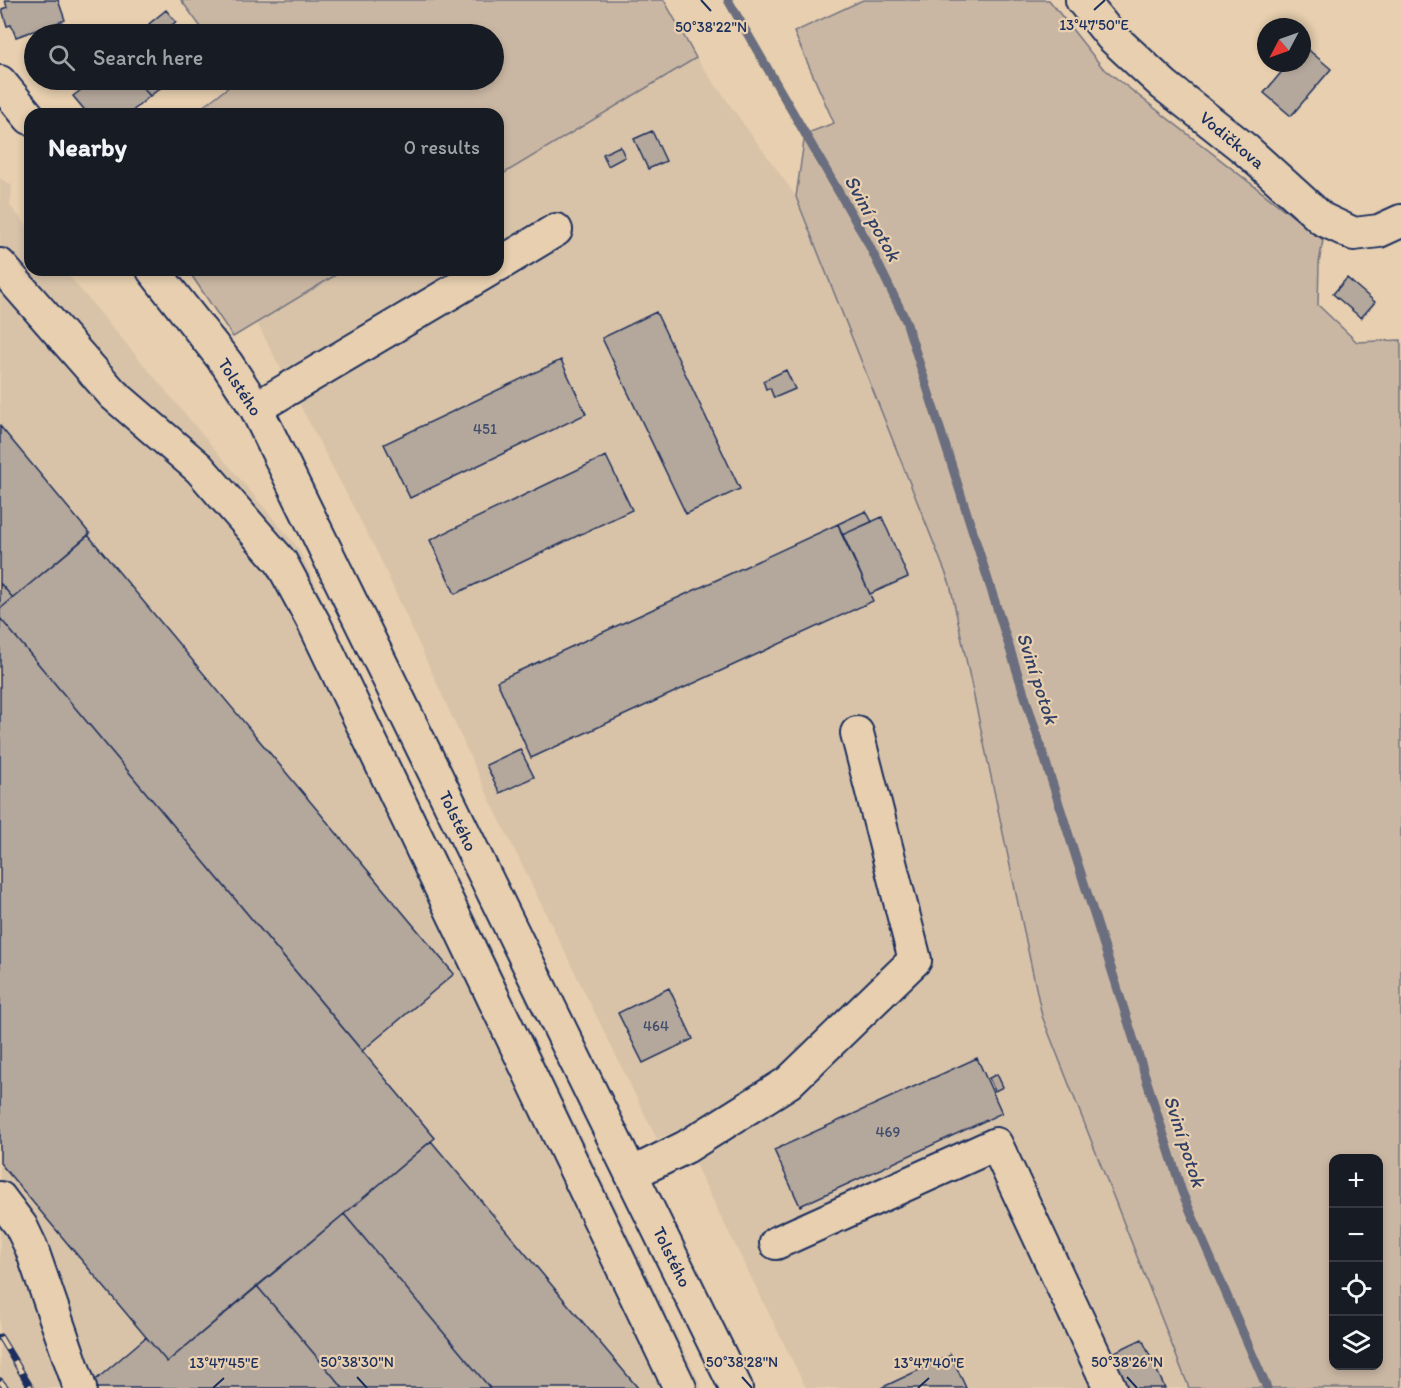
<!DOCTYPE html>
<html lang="en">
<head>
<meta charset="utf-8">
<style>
	body { margin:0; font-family:Itim,sans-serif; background:#20242c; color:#f1f3f6 }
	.controls { position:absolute; right:18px; bottom:18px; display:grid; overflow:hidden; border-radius:12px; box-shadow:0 3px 9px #0003 }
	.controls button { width:54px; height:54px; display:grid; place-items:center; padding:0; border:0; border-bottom:2px solid #363941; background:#171b24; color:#f1f3f6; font:30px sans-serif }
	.compass { position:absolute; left:1257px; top:18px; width:54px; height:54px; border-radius:50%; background:#171b24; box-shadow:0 3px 9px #0003; rotate:229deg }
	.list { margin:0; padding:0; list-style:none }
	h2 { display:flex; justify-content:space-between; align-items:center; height:78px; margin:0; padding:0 24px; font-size:26px }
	h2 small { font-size:20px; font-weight:400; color:#9ea1a6 }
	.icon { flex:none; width:33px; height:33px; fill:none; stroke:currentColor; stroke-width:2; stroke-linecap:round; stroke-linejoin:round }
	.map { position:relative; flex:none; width:1401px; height:1388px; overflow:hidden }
	.search { position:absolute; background:#171b24; box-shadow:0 3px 9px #0003; left:24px; top:24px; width:480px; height:66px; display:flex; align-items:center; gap:15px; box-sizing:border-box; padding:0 21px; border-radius:33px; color:#9ea1a6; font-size:22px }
	.panel { position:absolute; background:#171b24; box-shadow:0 3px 9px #0003; left:24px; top:108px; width:480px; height:168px; border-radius:18px }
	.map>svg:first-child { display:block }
</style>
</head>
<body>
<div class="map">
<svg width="1401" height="1388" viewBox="0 0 1401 1388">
	<rect width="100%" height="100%" fill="#e7cfaf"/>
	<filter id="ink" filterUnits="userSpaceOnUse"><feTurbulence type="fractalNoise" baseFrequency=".0167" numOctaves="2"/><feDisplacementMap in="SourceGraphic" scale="12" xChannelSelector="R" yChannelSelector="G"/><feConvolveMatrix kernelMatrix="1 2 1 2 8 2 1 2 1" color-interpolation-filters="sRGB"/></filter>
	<g filter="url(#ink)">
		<!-- built -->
		<path fill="#d8c3a9" d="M696,58L803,206L950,584L1042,1016L1189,1388H806L678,1130L657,1139L489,798L378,554L257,323L344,270H498V177Z
			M0,178L12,186L10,206L30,229V270H64L298,548L702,1388H0Z"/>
		<!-- green -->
		<path fill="#cab7a3" stroke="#727380" stroke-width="1.5" fill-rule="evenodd" d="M181,0H664L696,58L498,177V114H193L238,80H494V34H206Z
			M863,0H1049L1102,67L1323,240L1319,263L1318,305L1357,342L1401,340V1388H1189L1042,1016L950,584L796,197L805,134L834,123L794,32ZM1334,1158H1378V1366H1334Z
			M188,270H344L233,337Z"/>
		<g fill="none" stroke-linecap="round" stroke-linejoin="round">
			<!-- stream -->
			<path stroke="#6b6e7e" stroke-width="9" d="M728,0L867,241L906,321L1182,1192L1267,1388"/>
		</g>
		<!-- building -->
		<path fill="#b4a79b" stroke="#1b2f5e" stroke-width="1.5" d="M5,0H58L65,20L16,37L11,25L7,26L2,9L7,7Z
			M166,10L176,22L170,26L176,34H149L154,31L149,24Z
			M1304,46L1331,69L1291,116L1264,93L1289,63H1302V48Z
			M94,80H136L150,96L129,114H88L73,96Z
			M136,80H171L150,96Z
			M652,131L666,161L648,169L634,139Z
			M620,146L625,157L608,166L603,154Z
			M1347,278L1375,302L1361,318L1333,294Z
			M656,312L740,489L686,514L602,338Z
			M561,360L586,414L410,498L384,444Z
			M786,370L795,389L774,398L770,388L766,389L763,381Z
			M0,426L90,534L13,598L0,583Z
			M606,456L632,510L455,594L430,540Z
			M866,511L872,522L842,535L838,524Z
			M882,517L908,577L870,594L842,535Z
			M838,524L873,601L531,758L497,681Z
			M88,535L454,974L362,1051L0,618V609Z
			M0,583L13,598L0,609Z
			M0,618L435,1138L167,1362L0,1163Z
			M520,749L534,777L500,793L486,765Z
			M669,988L693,1039L643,1063L618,1013Z
			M977,1058L1002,1113L800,1206L774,1150Z
			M997,1074L1003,1087L995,1091L989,1078Z
			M431,1141L638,1388H490L344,1214Z
			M344,1214L490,1388H343L257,1286Z
			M257,1286L343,1388H96L92,1383L146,1337L167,1362Z
			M1142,1339L1165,1388H1119L1104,1357Z
			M950,1353L966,1388H881L951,1355Z"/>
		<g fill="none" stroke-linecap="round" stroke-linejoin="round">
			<!-- minor casing -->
			<g stroke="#1b2f5e" stroke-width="36">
				<path id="minor" d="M1082,0L1111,36L1164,85L1245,149L1322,219L1354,234L1379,231L1401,221
					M0,82L30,118
					M0,265L113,394L199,468L281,562L314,623L680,1388
					M498,265L556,230
					M153,270L227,364L256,408L736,1388
					M256,408L489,270
					M631,1174L686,1147L789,1082L915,960L857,733
					M0,1198L21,1226L31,1247L80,1388
					M776,1243L996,1144L1110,1388"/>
			</g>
			<!-- minor -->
			<use href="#minor" stroke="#e7cfaf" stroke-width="32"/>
			<!-- rail casing -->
			<g stroke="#1b2f5e" stroke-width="7">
				<path id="rail" d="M0,1337L31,1388
					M0,1381L6,1388"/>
			</g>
			<!-- rail -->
			<use href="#rail" stroke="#e7cfaf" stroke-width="4.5" stroke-dasharray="14" stroke-linecap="butt"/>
		</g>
	</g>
	<!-- ticks -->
	<path fill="none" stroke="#1b2f5e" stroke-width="2" d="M701,0L711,11M1094,10L1105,0M357,1377L367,1388M742,1377L752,1388M1127,1377L1137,1388M213,1388L224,1378M918,1388L929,1378"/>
	<g text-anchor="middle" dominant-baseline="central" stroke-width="4.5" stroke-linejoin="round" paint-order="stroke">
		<!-- number labels -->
		<g font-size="15" fill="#414d6d">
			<text x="485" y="429">451</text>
			<text x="656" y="1026">464</text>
			<text x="888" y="1132">469</text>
		</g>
		<!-- street labels -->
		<g font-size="18" fill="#1b2f5e" stroke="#e7cfaf">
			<text transform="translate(1232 140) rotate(40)">Vodičkova</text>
			<text transform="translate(240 387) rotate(57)">Tolstého</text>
			<text transform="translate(458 821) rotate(64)">Tolstého</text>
			<text transform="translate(672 1257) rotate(64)">Tolstého</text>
		</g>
		<!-- water labels -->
		<g font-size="20" font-style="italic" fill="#2f3f66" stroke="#e7cfaf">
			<text transform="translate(873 218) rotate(61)">Sviní potok</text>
			<text transform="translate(1038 678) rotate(72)">Sviní potok</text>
			<text transform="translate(1185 1141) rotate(72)">Sviní potok</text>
		</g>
	</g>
	<g font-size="15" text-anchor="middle" fill="#1b2f5e" stroke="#e7cfaf" stroke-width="4.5" stroke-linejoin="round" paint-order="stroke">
		<text x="1094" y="30">13°47'50"E</text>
		<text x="711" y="32">50°38'22"N</text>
		<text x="357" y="1367">50°38'30"N</text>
		<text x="742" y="1367">50°38'28"N</text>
		<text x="1127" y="1367">50°38'26"N</text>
		<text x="224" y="1368">13°47'45"E</text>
		<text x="929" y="1368">13°47'40"E</text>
	</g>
</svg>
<div class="controls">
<button>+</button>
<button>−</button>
<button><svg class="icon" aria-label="locate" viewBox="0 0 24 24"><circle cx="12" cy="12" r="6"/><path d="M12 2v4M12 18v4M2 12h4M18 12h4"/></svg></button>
<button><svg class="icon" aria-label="layers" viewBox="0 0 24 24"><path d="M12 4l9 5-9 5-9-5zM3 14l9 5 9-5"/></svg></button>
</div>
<svg class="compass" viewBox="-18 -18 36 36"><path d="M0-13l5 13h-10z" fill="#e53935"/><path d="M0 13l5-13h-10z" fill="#9ea1a6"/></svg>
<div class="search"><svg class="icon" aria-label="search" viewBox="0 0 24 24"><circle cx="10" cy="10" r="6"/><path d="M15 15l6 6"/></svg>Search here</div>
<section class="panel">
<h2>Nearby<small>0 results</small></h2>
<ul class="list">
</ul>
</section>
</div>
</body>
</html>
